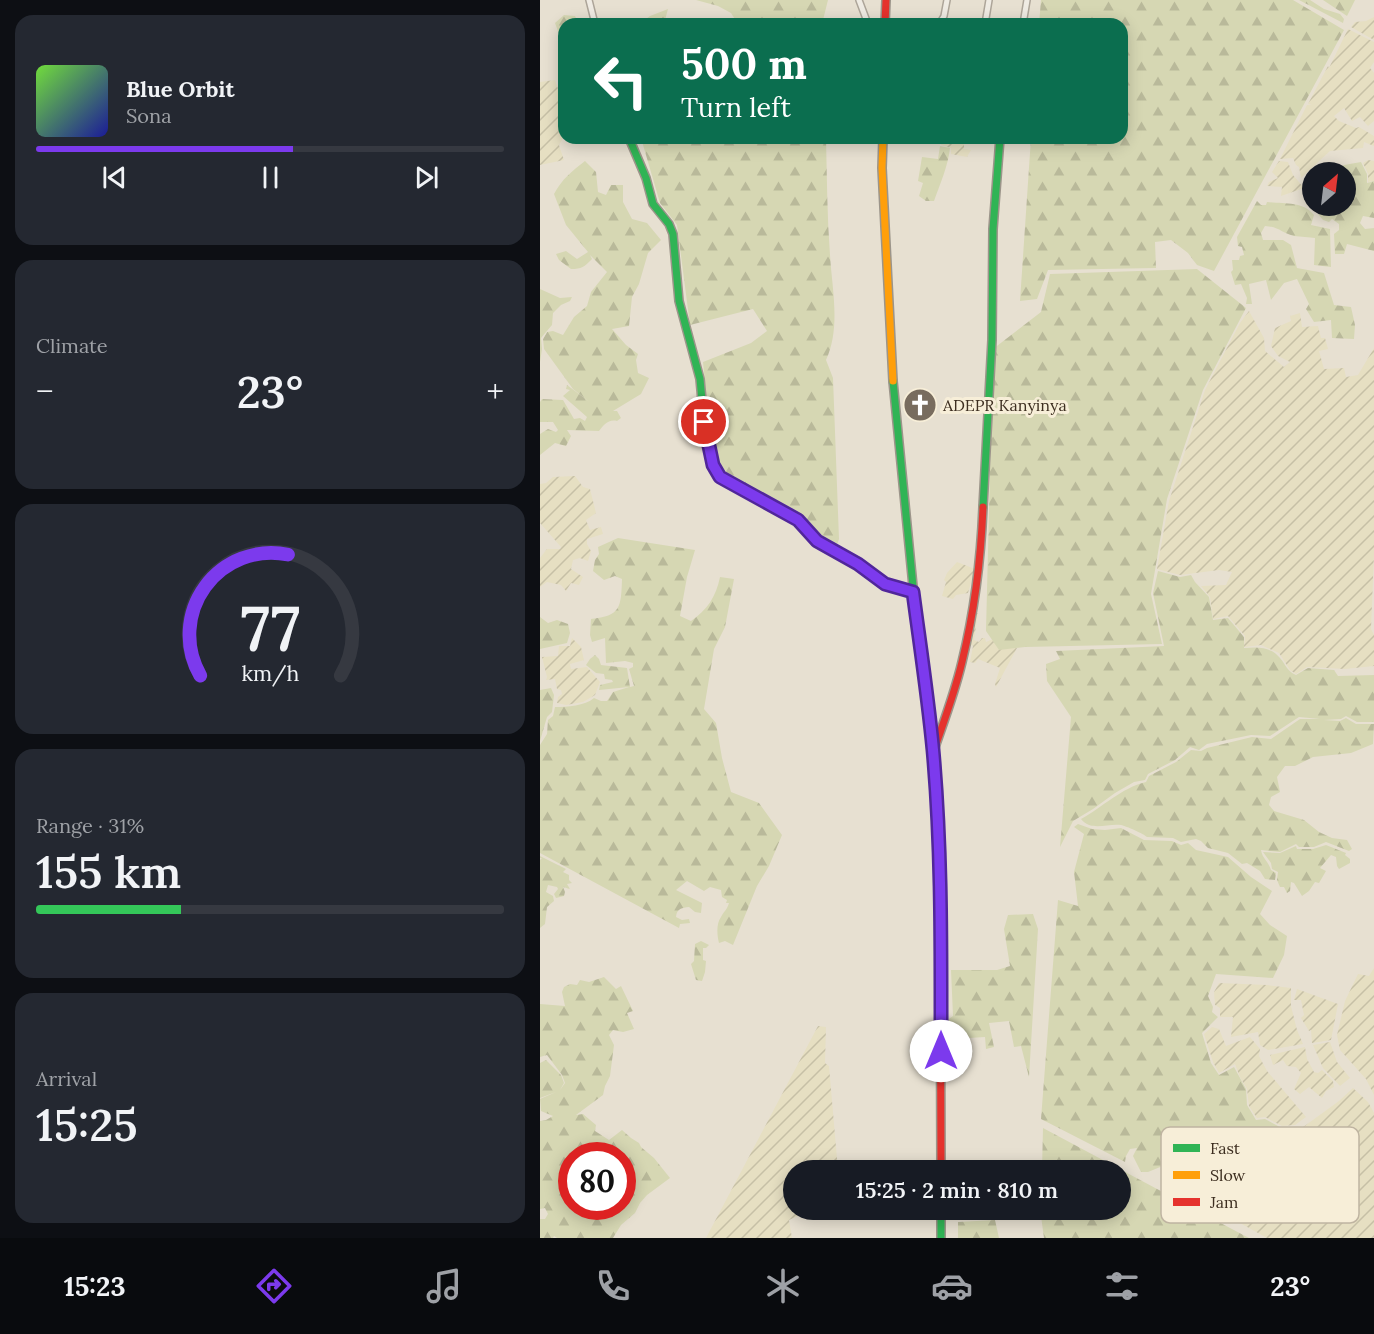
<!DOCTYPE html>
<meta charset="utf-8">
<style>
:root{--surface:#171b24;--page:#242831;--text:#f1f3f6;--muted:#9ea1a6;--line:#363941;--accent:#7c3aed}
body{margin:0;font-family:Lora,serif;background:var(--page);color:var(--text);height:100vh;display:flex;flex-direction:column;font-size:22px;white-space:nowrap}
*{box-sizing:border-box;margin:0}
p{font-size:20px;color:var(--muted)}
.icon{flex:none;width:33px;height:33px;fill:none;stroke:currentColor;stroke-width:2;stroke-linecap:round;stroke-linejoin:round}
.map{position:relative;flex:1;overflow:hidden}
.side{display:flex;flex-direction:column;gap:15px;padding:15px;background:#0d0f14;width:540px}
.side>*{flex:none}
.top-card{position:absolute;left:18px;top:18px;width:570px;height:126px;border-radius:18px;box-shadow:0 3px 15px #0003;background:#0b6e4f;color:#fff;overflow:hidden}
.needle{width:39px;rotate:28deg}
.buttons{position:absolute;left:762px;top:162px;display:grid;gap:12px}
.buttons a{display:grid;place-items:center;width:54px;height:54px;border-radius:50%;background:var(--surface);box-shadow:0 3px 15px #0003;font-size:30px}
.speed{position:absolute;left:18px;top:1142px;display:flex;gap:12px;font-size:30px;font-weight:700;text-align:center}
.speed>*{display:grid;place-content:center;width:78px;height:78px;border-radius:50%;background:var(--surface);box-shadow:0 3px 15px #0003;line-height:1}
.speed .limit{border:9px solid #d22;background:#fff;color:#111}
.pin{position:absolute;display:grid;place-items:center;width:51px;height:51px;color:#fff;margin:-26px;border:3px solid #fff;border-radius:50%;box-shadow:0 2px 6px #0007}
.me{position:absolute;width:66px;margin:-33px;rotate:0deg;stroke-linejoin:round;filter:drop-shadow(0 0 4px #0008)}
.turn{display:flex;align-items:center;gap:21px;height:126px;padding:0 24px;font-size:27px}
.turn .icon{width:78px;height:78px;stroke-width:2.5}
.turn b{display:block;font-size:42px;line-height:51px}
.big{font-size:45px;font-weight:600;line-height:1.1}
.side .card{flex:1;display:flex;flex-direction:column;justify-content:center;gap:9px;min-width:0;padding:0 21px;border-radius:18px;background:var(--page)}
.side .dial{align-items:center;gap:0}
.dial svg{height:156px;overflow:visible;fill:none;stroke:var(--line);stroke-width:7;stroke-linecap:round;text-anchor:middle}
.dial text{fill:var(--text);stroke:none}
.song{display:flex;align-items:center;gap:18px}
.cover{width:72px;height:72px;border-radius:9px;background:linear-gradient(135deg,hsl(100 70% 55%),hsl(240 70% 35%))}
.played{height:6px;border-radius:3px;background:linear-gradient(90deg,var(--accent) 55%,var(--line) 55%)}
.keys{display:flex;justify-content:space-around;direction:ltr}
.heat{display:flex;justify-content:space-between;align-items:center;font-size:33px;direction:ltr}
.charge{height:9px;border-radius:4px;background:linear-gradient(90deg,#34c759 31%,var(--line) 0)}
.trip{position:absolute;left:243px;top:1160px;width:348px;height:60px;border-radius:30px;background:var(--surface);box-shadow:0 3px 15px #0003;font-weight:600;line-height:60px;text-align:center}
.dock{display:flex;height:96px;justify-content:space-around;align-items:center;background:#090b0e;color:var(--muted)}
.dock .icon{width:42px;height:42px}
.dock .on{color:var(--accent)}
.dock b{font-size:27px;color:var(--text)}
main{display:flex;flex:1;min-height:0}
.map>svg:first-child{display:block}
.farmland{fill:url(#farmland-furrows)}
.forest{fill:url(#forest-firs);fill-rule:evenodd}
.lines{fill:none;stroke-linecap:round;stroke-linejoin:round}
.street-casing{stroke:#ada599;stroke-width:8}
.fast-casing{stroke:#9c958a;stroke-width:10}
.slow-casing{stroke:#9c958a;stroke-width:10}
.jam-casing{stroke:#9c958a;stroke-width:10}
.street{stroke:#efebe3;stroke-width:5}
.fast{stroke:#30b455;stroke-width:7}
.slow{stroke:#ff9f0a;stroke-width:7}
.jam{stroke:#e5322d;stroke-width:7}
.route-casing{stroke:#51269a;stroke-width:15}
.route{stroke:#7c3aed;stroke-width:10}
.labels{text-anchor:middle;stroke-width:6;stroke-linejoin:round;paint-order:stroke}
.poi-label{font-size:16px;fill:#3d2e20;stroke:#f7eed8;text-anchor:start}
.key{fill:#f7eed8;stroke:#bfb4a1;stroke-width:1.5}
.key-label{font-size:16px;fill:#3d2e20}
</style>
<main>
<section class="side">
<div class="card">
<div class="song"><i class="cover"></i><div><b>Blue Orbit</b><p>Sona</p></div></div>
<div class="played"></div>
<div class="keys"><svg class="icon" aria-label="previous" viewBox="0 0 24 24"><path d="M18 5L8 12l10 7zM5 5v14"/></svg><svg class="icon" aria-label="pause" viewBox="0 0 24 24"><path d="M8 5v14M16 5v14"/></svg><svg class="icon" aria-label="next" viewBox="0 0 24 24"><path d="M6 5l10 7-10 7zM19 5v14"/></svg></div>
</div>
<div class="card"><p>Climate</p>
<div class="heat"><a>−</a><b class="big">23°</b><a>+</a></div>
</div>
<div class="card dial"><svg viewBox="0 0 100 80">
<path d="M14 69A42 42 0 1 1 86 69"/>
<path d="M14 69A42 42 0 0 1 59 7" stroke="#7c3aed"/>
<text x="50" y="56" font-size="32" font-weight="700">77</text>
<text x="50" y="72" font-size="11">km/h</text>
</svg></div>
<div class="card"><p>Range · 31%</p><b class="big">155 km</b><div class="charge"></div></div>
<div class="card"><p>Arrival</p><b class="big">15:25</b></div>
</section>
<div class="map">
<svg width="834" height="1238" viewBox="0 0 834 1238">
<defs>
<pattern id="farmland-furrows" width="10" height="10" patternUnits="userSpaceOnUse" patternTransform="scale(1.5)"><rect width="10" height="10" fill="#e6dfc2"/><path d="M-1 1l2-2M0 10L10 0M9 11l2-2" fill="none" stroke="#c6c0a6"/></pattern>
<pattern id="forest-firs" width="22" height="20" patternUnits="userSpaceOnUse" patternTransform="scale(1.5)"><rect width="22" height="20" fill="#d6d7b3"/><path d="M5 1l3.5 6h-7zM16 11l3.5 6h-7z" fill="#b9b99a"/></pattern>
</defs>
<rect width="100%" height="100%" fill="#e7e0d1"/>
<!-- farmland -->
<path class="farmland" d="M834,17v23l-23,-13 4,-5 11,-1z
M808,29l26,13v20l-4,6 4,5v48l-6,5 -8,-9 -8,4 -8,-13 -10,8 5,5 17,7 3,-1 15,9v10l-10,-4 -1,6 -33,3 -29,27 -2,-11 -3,-2 -3,-7 -13,1 27,-54h5l-4,-1 20,-38 1,2z
M15,80l9,26v30l-5,9 5,15 -24,5v-83z
M400,138h21l3,3v8l7,1 -4,7 -16,-3v-6l-10,-3z
M828,160l6,1v20l-6,1v-8l-5,-11z
M739,161l9,1 5,13 11,13 -23,8 1,-9 -15,-1 2,-4 9,-4 -6,-6z
M709,311l15,27 1,13 19,16 6,-5 -12,-6 -7,-10 4,-18 16,-7 -1,-5 10,-3 2,14 16,-1 3,12h4l3,11 -9,2 5,18 20,-1 2,9 12,-2 16,-27v205l-3,76 3,6v31l-29,3 -38,-2 -11,7 -6,-4 -11,-17 -18,-8 -17,2 1,-11 -17,-20 -15,3 -3,-22 -9,-11 25,-1 6,-13 -13,-2 -39,5 -23,-6 12,-68 36,-111 35,-67z
M35,476l8,11 7,2 6,24 -10,7 4,10 11,-3 2,7 -16,5v5l4,7 -3,10 -8,-3 -7,2 -2,9 12,8 -4,8 -8,-2 -5,8 -5,-6 -14,-3 -7,5v-29l7,-9h13l1,-2 -21,-24v-39l6,-1 7,-6z
M417,562l18,7 -7,24 -12,2 -3,4 -11,-3 4,-14 -2,-2 3,-7z
M433,613h5l-4,27 5,2 3,-4h3l1,4 7,-3 17,8 7,1 -21,39 -1,-3 5,-16 -22,-9 -3,4 -5,-1 3,-16 -4,-2z
M32,638l9,9 3,13 -14,4 1,5 16,-2 13,15 -5,13 -12,7 -17,3 -9,-2 1,-6 4,-3 -1,-4 -4,-1 -2,-10 -9,1 1,-3 -5,-20 16,-1 1,-10h11z
M834,968v127l-8,-16 -26,-29 -3,-15 8,-34 13,-27 11,2z
M679,983l48,2 24,3v18l6,24 6,14 -35,6 -8,-5 -2,-13 -27,5 2,-20h-13v-9l-5,-3 -1,-13z
M757,989l41,15 -7,36 -19,3 -1,-13 -2,1 -8,-13 3,-3 -3,-15h-7z
M278,1026l8,1 -1,36 4,3 9,104h-44v39h20l-25,11 3,18h-86z
M672,1027l7,2 7,17 24,-9 10,12 -1,7 8,15 39,46 -11,8 -13,1 -17,-9 -8,1 -8,-12 -2,-17 -7,-12 -5,-13 -16,9 -6,-11 -9,-28z
M790,1042l7,20 13,16 -10,8 -17,-18 -10,-23z
M765,1047l2,12 7,13 4,1 4,-3 11,11 1,6 -8,4 -4,7 -13,-11 -9,7 -6,-5 7,-16 -5,-6 -9,-1 -4,-6 -10,5 -3,-10z
M813,1088l15,14 6,11v125h-107l-27,-15 15,-2 -2,-7 -10,-10 -25,-5 -18,3 -10,-6 -11,-29 45,-2 29,-9 24,-10 62,-45z"/>
<!-- forest -->
<path class="forest" d="M156,0h132l-6,24h-84l-7,-11 -13,-7z
M501,0h252l51,30 -130,241 -17,-6 -9,-12 -17,-13 -16,2 1,26 -108,2 -11,29 -17,2 11,-163h91v-114h-83z
M759,0h11l14,9 16,5 4,5 -1,4z
M783,0h32l-8,16z
M128,9l-4,15h-25l11,-8z
M24,15l11,1 4,8h-15v24l-9,-25z
M101,138h185c1,39 1,78 4,117 2,34 11,73 -4,105l7,18 6,161 -3,9 -22,-16 -12,-15 -82,-45 -11,-47 -6,-63 48,-19 16,-12 -14,-22 -63,16 -13,-100 -17,-22z
M400,146l10,2c-2,18 -10,36 -16,53h-8l-7,-5 4,-13 -5,-2 4,-24 16,2z
M45,161l11,11 2,20 8,3 5,-10h12v17l9,17 15,4 14,17 -13,13 -9,31 -7,13 -3,29 -17,3 14,16 12,9 -2,6 2,13 11,5 -8,16 -28,17h4l4,7 -4,3c-9,-2 -13,4 -18,10l-32,-1 4,6 -5,10 -11,-3 -15,12v-21l8,-5 8,3 2,-2 -5,-8h-13v-20l2,-3 21,1 11,19 6,-1 5,3 2,-4 -24,-21 7,-6 -4,-1 1,-4 24,18 -18,-14 -29,-40 -1,-10 4,-7 6,-1 10,4 11,-18 13,-11 4,-14 16,-20 -17,-17 2,4c-8,8 -10,10 -21,10l-12,-9 -3,-6 10,-3 11,8 11,-7 -22,-27 -12,-31c8,-15 18,-23 31,-33z
M821,162l6,12v9l7,-2v37l-11,-2 -3,7 5,6 9,-1v23l-27,-7 -3,10h-9l-1,-20 5,-4v-6l-7,-5 -3,3 -6,-2 -5,-6 16,-5 -2,-3h14v-34h-12l10,-7z
M717,201l4,4h5l1,-3c17,2 36,-1 47,13l-3,10 19,4 1,38 -17,-2 1,-27c-6,-1 -14,-1 -21,-2 -13,-3 -14,-9 -29,-10l-4,7 2,7h20l8,5 6,23 27,5 10,32 17,2 4,18 -1,14 -22,-1 -1,-18 -17,2 -8,-13 3,-5 -12,-25 -13,4 -13,17 -5,-20 -17,4 3,20h-6l1,-6 -6,-14 -6,1 -4,-13 2,-2 -1,-10h7l1,-4 4,-1 -2,-8 -4,-1 -1,-9z
M657,269l49,39 -43,82 -36,109 -16,95 11,50 -137,3 -26,3 -13,-19 7,-282 48,-37 9,-38z
M0,289l20,9 12,-1 -2,4 -9,4 -8,8 -1,12 -11,13 1,11 -2,13z
M78,538l77,12 -8,27 -7,39 11,5c16,-11 25,-24 29,-44l14,2 -9,48 -11,22 -10,60 12,14 6,35 9,34 28,11 23,32 -13,31 -12,20 -24,59 -8,-4 -6,2c-2,-8 -3,-19 2,-26 3,-6 6,-7 8,-14h-3l1,-3 -5,-3 -1,-7 -11,-3 -6,4 -17,-10 -11,9 26,13 -1,10 -6,-1 -6,-5c-7,1 -12,1 -13,10l6,3 7,-1 1,4 -10,1 -1,4 -139,-75v-108l7,-11 1,-14 5,-4 2,-9c12,0 30,-1 39,-9l7,3h6l6,-9 16,-5 -30,3 1,-5 13,-3 -1,-2 -7,-1 -1,-5 -8,-1 -10,-8 4,-6 5,-4 4,4 2,6 26,3 3,19 4,-1 -5,-17 4,-2v-4l-8,-2 -19,2 -1,-25 -13,4 -2,-7 1,-16c30,-3 30,-12 31,-40l-7,-3 -11,4 -11,-9 2,-11 4,-6 -1,-7z
M618,571l22,6 11,-2 4,7 14,15 4,23 15,-2 16,19v11c13,-1 26,-2 36,10 6,7 7,13 16,17l12,-7 26,2 4,6 36,-1v47h-17l-11,-6 -5,3 -17,1 16,1 6,-3 10,6h18l-1,20 -22,9 -38,4 -18,9h-10l-8,11 3,15 -9,5 -2,8 5,6 30,9 15,12 13,6 15,2 5,9 -3,2 -23,-9 -12,5h-15l-3,-3 -16,8 -19,-2c1,8 8,12 10,20l5,3 -1,7 -10,-1 -5,-8 -13,-8 -5,1 -14,-11 -20,-5 -7,-7 -5,-2 -15,3 -8,-4 -26,-1c-3,-3 -21,-11 -26,-12 -13,-2 -30,7 -40,-6 22,-12 40,-31 65,-37l3,-6 27,-14 15,-12 10,1 6,-3 45,-11 19,2 29,-20h20l-21,-2 -29,19 -19,-1 -44,9 -8,6 -9,-3 -15,13 -27,14 -3,6 -11,2 -19,11 -22,16 -20,12 -13,26 11,-130 -24,-36 -1,-17 14,-5 -4,-8 108,-5 -11,-53z
M0,617l8,6 9,-3 11,4 2,9 -3,10 -27,6z
M11,688l3,7 -2,17 -5,5 -7,24v-51z
M538,824l14,5 13,1 16,-2 23,12 28,1 9,4 7,-2 8,7 32,7 23,20 21,14 -12,23 10,11 17,11 -3,19 -11,23 -57,-4 -8,22 5,11 -1,5 6,5 -16,16 9,30 8,12 15,-8 12,22 1,16 9,15 9,-1 26,14 -32,21 -34,8 -55,1 -22,9h-7l-8,-16 4,-8 -7,1 -4,7 -1,6 -84,-43 17,-219 20,6 -4,-34 10,-38 -10,-7z
M786,845l20,8 -1,2 5,4v4l-11,6 -2,-3 -1,-9 -5,-2 -11,13 6,3 -7,12 -4,-1 -6,9 -7,5 -8,-13 -3,-1 -1,9 -3,2 -3,-6h-4l-3,-7 1,-8 -6,-3 -1,-6 -8,-11 17,1 16,-7 1,3h16z
M0,856l26,13 -3,3 6,3v5l3,3 -5,1 3,5 -7,-2 2,5 -1,4 -8,2 -2,-4 4,-5 -1,-2 -9,-2 -2,7 7,4 1,5 -7,6 -2,17 -5,4v-68l2,-2h-2z
M493,914l5,15 -9,148 -8,-31 -7,1 -5,-26 -20,2 5,24 -8,2 -1,-12 -16,1 -5,11 5,6v7l-12,-4 -3,11 -9,-3 1,-45 7,-5 -2,-46h46l13,-4 -6,-37 4,-14z
M161,941l8,4 -3,3h-3v12l3,1 -1,11 -3,9 -6,-1 -5,-16 3,-3 1,-17z
M64,977l12,12 5,-3 12,25 -6,2 7,16 -11,3 -10,-2 -4,5 5,10 -4,31 -5,10 -2,9 -27,20 7,-1 13,11 -1,6 14,9 13,-10 9,8 8,5 2,4 13,11 16,20 -23,17 -7,8 -5,10 -14,12 -8,13h-56l-3,-2 -1,2h-13v-19h5l3,-5 -3,-6 -5,1v-88l6,-1 7,-4 -12,-5 -1,-12 16,-7 -16,6v-35l6,-3 15,15 3,8 -4,7 5,-7 -3,-8 -15,-20 -7,2v-53l25,2 -3,-14 2,-5 6,-3 7,1 3,-5 9,2zM32,1155h50v51h-50z
M503,1128l187,100 19,10h-205l-4,-29h80v-39h-78z
M455,1220l4,18h-41v-16z"/>
<g class="lines">
<defs>
<path id="street" d="M49,0l6,24
M319,0l9,24
M399,24l5,-8 3,-16
M445,24l4,-24
M483,24l4,-24"/>
<path id="fast" d="M89,138l17,40 7,26 16,20 4,10 6,67 21,78 4,43 9,43 4,9 66,38
M353,381l23,236
M443,507l9,-167 1,-111 7,-91
M401,1209v29"/>
<path id="slow" d="M343,138l-1,30 11,213
M243,512l15,8 19,21 41,23 27,20 28,8"/>
<path id="jam" d="M345,24l1,-24
M376,617l17,135 7,121 1,297
M394,750c10,-29 21,-58 28,-88 12,-49 19,-105 21,-155"/>
</defs>
<!-- street casing -->
<use href="#street" class="street-casing"/>
<!-- fast casing -->
<use href="#fast" class="fast-casing"/>
<!-- slow casing -->
<use href="#slow" class="slow-casing"/>
<!-- jam casing -->
<use href="#jam" class="jam-casing"/>
<!-- street -->
<use href="#street" class="street"/>
<!-- fast -->
<use href="#fast" class="fast"/>
<!-- slow -->
<use href="#slow" class="slow"/>
<!-- jam -->
<use href="#jam" class="jam"/>
</g>
<g class="lines">
<defs>
<path id="route" d="M164,422l9,43 7,12 78,43 19,21 41,23 27,20 28,8c7,53 15,105 20,158 9,100 8,200 8,301"/>
</defs>
<!-- route casing -->
<use href="#route" class="route-casing"/>
<!-- route -->
<use href="#route" class="route"/>
</g>
<!-- icons -->
<defs>
<symbol id="church-disc" viewBox="-11 -11 22 22"><circle r="9.5" fill="#786c5e" stroke="#f7eed8"/><path d="M-1.2-6h2.4v3.5h3.3v2.4h-3.3V6h-2.4V-.1h-3.3v-2.4h3.3Z" fill="#fff"/></symbol>
</defs>
<g fill-rule="evenodd">
<use href="#church-disc" x="361" y="386" width="38" height="38"/>
</g>
<g class="labels">
<!-- poi labels -->
<g class="poi-label">
<text x="403" y="411">ADEPR Kanyinya</text>
</g>
</g>
<!-- legend -->
<rect x="621" y="1127" width="198" height="96" rx="9" class="key"/>
<rect x="633" y="1144" width="27" height="8" fill="#30b455"/>
<rect x="633" y="1171" width="27" height="8" fill="#ff9f0a"/>
<rect x="633" y="1198" width="27" height="8" fill="#e5322d"/>
<g class="key-label">
<text x="670" y="1154">Fast</text>
<text x="670" y="1181">Slow</text>
<text x="670" y="1208">Jam</text>
</g>
</svg>
<div class="buttons">
<a><svg class="needle" viewBox="-14 -14 28 28"><path d="M0-13l5 13h-10z" fill="#e53935"/><path d="M0 13l5-13h-10z" fill="#9ea1a6"/></svg></a>
</div>
<div class="speed"><div class="limit">80</div></div>
<div class="pin" style="left:164px;top:422px;background:#d93025"><svg class="icon" aria-label="arrive" viewBox="0 0 24 24"><path d="M6 21V4h12l-3 4 3 4H6"/></svg></div>
<svg class="me" style="left:401px;top:1051px" viewBox="-20 -20 40 40"><circle r="19" fill="#fff"/><path d="M0-13L10 11 0 6-10 11z" fill="#7c3aed"/></svg>
<div class="trip">15:25 · 2 min · 810 m</div>
<div class="top-card">
<div class="turn"><svg class="icon" aria-label="left" viewBox="0 0 24 24"><path d="M17 20v-9H6M10 6l-5 5 5 5"/></svg><div><b>500 m</b>Turn left</div></div>
</div>
</div>
</main>
<nav class="dock">
<b>15:23</b>
<svg class="icon on" aria-label="directions" viewBox="0 0 24 24"><path d="M12 3l9 9-9 9-9-9zM9 14v-3h6M13 9l2 2-2 2"/></svg>
<svg class="icon" aria-label="music" viewBox="0 0 24 24"><path d="M9 18V5l10-2v13"/><circle cx="6" cy="18" r="3"/><circle cx="16" cy="16" r="3"/></svg>
<svg class="icon" aria-label="phone" viewBox="0 0 24 24"><path d="M5 4h4l2 5-3 2q2 4 5 5l2-3 5 2v4C11 20 4 13 5 4z"/></svg>
<svg class="icon" aria-label="climate" viewBox="0 0 24 24"><path d="M12 3v18M4 7l16 10M4 17L20 7"/></svg>
<svg class="icon" aria-label="car" viewBox="0 0 24 24"><path d="M5 17H2v-5l4-1 3-4h7l3 4 3 1v5h-3M9 17h6M6 11h13"/><circle cx="7" cy="17" r="2"/><circle cx="17" cy="17" r="2"/></svg>
<svg class="icon" aria-label="filters" viewBox="0 0 24 24"><path d="M4 7h16M4 17h16"/><circle cx="9" cy="7" r="2"/><circle cx="15" cy="17" r="2"/></svg>
<b>23°</b>
</nav>
